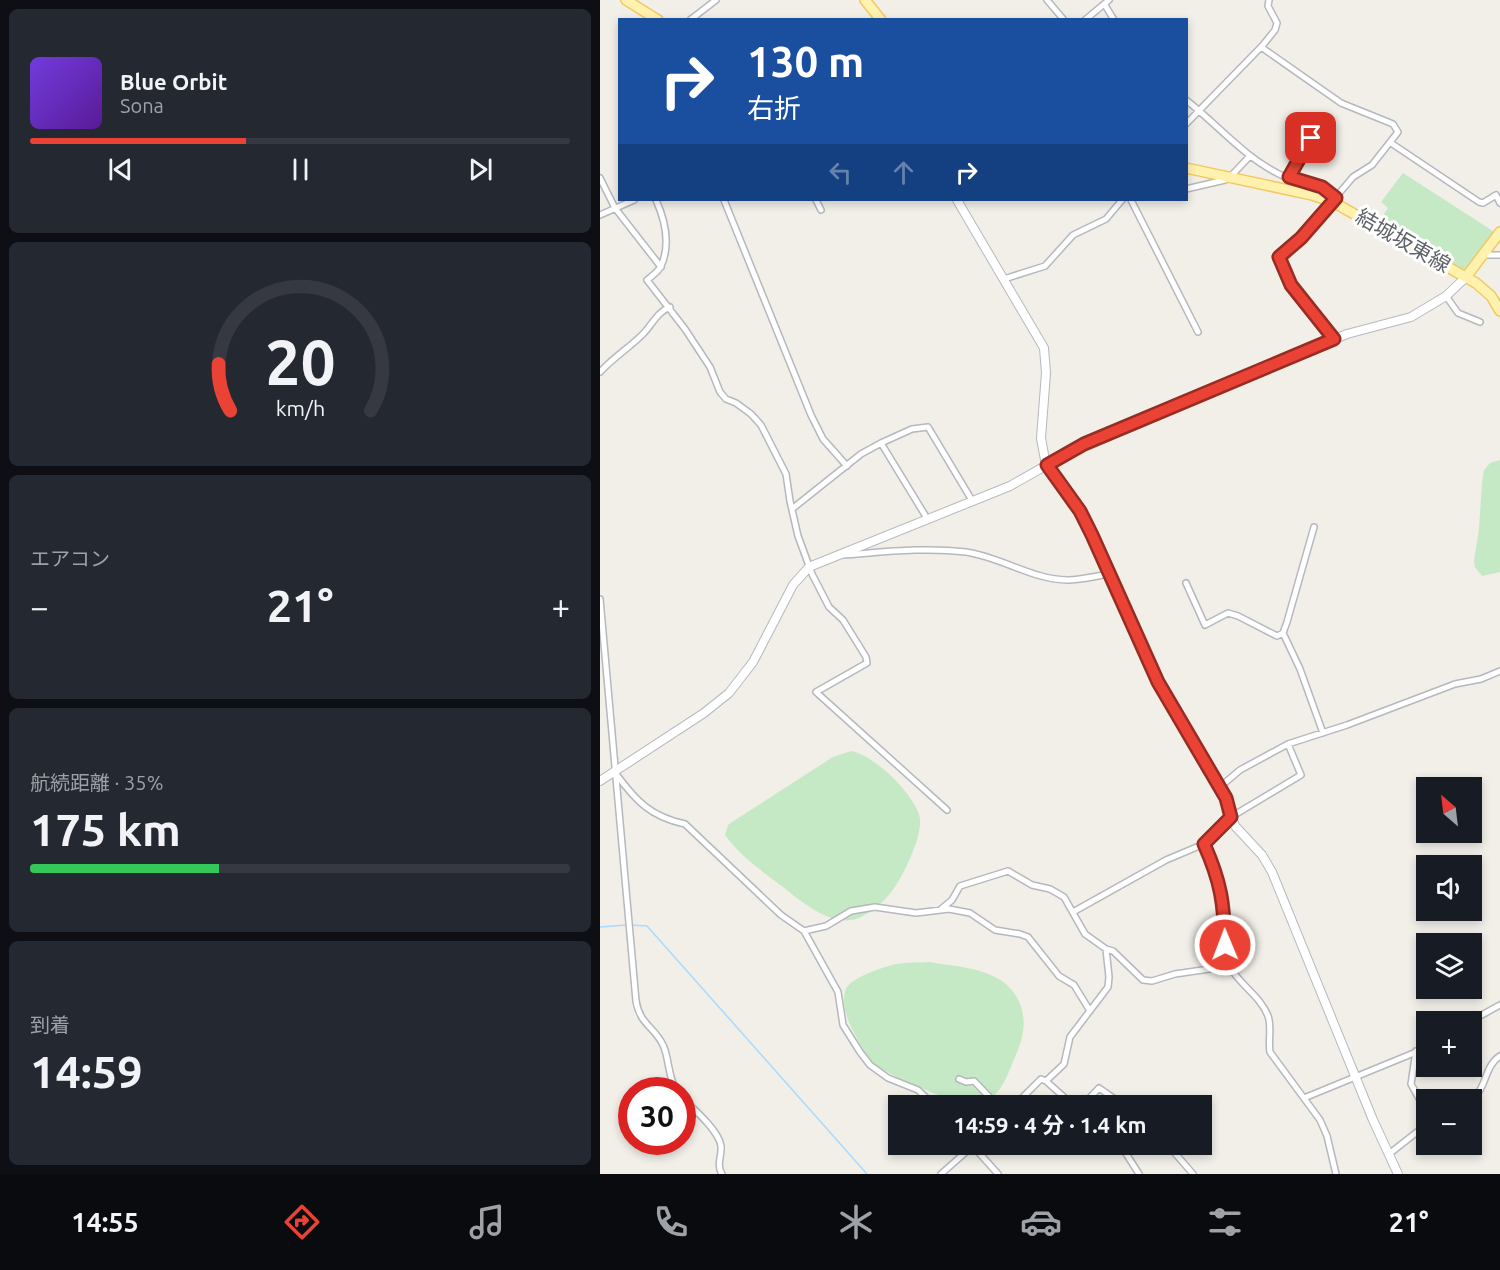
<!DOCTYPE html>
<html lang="ja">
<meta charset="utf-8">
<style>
:root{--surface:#171b24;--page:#242831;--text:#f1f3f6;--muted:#9ea1a6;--line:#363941;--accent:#ea4335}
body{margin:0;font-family:Ubuntu,"Noto Sans JP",sans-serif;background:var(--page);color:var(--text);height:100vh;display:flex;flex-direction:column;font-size:22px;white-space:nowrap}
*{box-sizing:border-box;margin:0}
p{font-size:20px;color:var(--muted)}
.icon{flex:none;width:33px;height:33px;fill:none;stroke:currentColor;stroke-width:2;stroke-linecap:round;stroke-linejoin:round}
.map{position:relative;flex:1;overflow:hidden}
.sheet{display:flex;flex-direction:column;gap:9px;padding:9px;background:#0d0f14;width:600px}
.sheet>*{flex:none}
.guide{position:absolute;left:18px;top:18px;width:570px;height:183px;border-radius:0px;box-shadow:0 3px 9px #0003;background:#1a4fa0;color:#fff;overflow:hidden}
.needle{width:39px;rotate:332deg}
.fabs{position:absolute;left:816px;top:777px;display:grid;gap:12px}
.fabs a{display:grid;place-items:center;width:66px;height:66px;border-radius:0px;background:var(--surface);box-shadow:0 3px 9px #0003;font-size:30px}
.speed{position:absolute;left:18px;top:1077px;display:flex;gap:12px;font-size:30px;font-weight:700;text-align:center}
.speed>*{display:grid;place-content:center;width:78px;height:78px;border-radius:50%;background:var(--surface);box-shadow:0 3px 9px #0003;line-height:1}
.speed .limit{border:9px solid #d22;background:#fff;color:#111}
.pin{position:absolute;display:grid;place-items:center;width:51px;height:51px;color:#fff;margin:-26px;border-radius:12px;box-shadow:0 3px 9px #0006}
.me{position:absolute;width:66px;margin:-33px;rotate:359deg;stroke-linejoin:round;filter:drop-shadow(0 0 4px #0008)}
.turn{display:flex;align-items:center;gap:21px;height:126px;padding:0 30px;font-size:27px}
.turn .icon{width:78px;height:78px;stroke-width:2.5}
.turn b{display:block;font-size:42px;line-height:51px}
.lanes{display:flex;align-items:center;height:57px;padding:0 30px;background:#0003;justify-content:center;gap:30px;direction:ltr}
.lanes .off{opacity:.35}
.big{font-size:45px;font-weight:700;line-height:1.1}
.sheet .tile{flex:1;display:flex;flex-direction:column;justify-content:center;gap:9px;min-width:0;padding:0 21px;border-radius:9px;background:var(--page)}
.sheet .dial{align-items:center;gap:0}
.dial svg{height:156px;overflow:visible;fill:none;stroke:var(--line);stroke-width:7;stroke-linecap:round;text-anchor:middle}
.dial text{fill:var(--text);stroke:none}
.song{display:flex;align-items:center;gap:18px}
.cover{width:72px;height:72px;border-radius:9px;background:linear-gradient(135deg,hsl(260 70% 55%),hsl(270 70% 35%))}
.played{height:6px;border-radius:3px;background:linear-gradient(90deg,var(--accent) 40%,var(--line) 40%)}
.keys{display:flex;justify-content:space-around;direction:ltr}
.heat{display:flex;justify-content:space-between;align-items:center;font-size:33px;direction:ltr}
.charge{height:9px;border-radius:4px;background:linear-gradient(90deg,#34c759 35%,var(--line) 0)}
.trip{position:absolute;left:288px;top:1095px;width:324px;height:60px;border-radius:0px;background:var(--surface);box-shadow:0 3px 9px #0003;font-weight:700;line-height:60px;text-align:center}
.dock{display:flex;height:96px;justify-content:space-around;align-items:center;background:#090b0e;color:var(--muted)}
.dock .icon{width:42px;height:42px}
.dock .active{color:var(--accent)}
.dock b{font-size:27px;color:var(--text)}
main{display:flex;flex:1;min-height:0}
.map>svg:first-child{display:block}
.green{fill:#c5e8c5}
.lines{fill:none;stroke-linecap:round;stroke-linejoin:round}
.stream{stroke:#aadaff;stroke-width:1.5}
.street-casing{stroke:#b5b8bc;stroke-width:8}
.secondary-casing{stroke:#b6babf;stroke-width:10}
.primary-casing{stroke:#f2c960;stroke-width:12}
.street{stroke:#fff;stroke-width:5}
.secondary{stroke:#fff;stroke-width:8}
.primary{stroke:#fff2af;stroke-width:9}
.route-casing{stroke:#982c22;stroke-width:15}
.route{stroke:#ea4335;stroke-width:10}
.labels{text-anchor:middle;stroke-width:6;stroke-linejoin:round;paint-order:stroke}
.street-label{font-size:21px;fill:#5f6368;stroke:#fff}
</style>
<main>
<section class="sheet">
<div class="tile">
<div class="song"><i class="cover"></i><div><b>Blue Orbit</b><p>Sona</p></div></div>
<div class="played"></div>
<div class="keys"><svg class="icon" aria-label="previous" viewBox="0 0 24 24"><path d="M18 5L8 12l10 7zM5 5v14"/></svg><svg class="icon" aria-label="pause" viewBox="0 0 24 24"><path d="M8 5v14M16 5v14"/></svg><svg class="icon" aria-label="next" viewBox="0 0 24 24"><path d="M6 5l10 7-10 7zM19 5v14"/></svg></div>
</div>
<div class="tile dial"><svg viewBox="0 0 100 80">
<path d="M14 69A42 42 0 1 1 86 69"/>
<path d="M14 69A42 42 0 0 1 8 45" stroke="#ea4335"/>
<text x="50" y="56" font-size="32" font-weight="700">20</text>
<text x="50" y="72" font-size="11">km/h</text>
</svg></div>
<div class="tile"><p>エアコン</p>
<div class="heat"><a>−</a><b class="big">21°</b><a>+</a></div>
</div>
<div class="tile"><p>航続距離 · 35%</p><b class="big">175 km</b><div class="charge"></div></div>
<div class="tile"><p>到着</p><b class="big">14:59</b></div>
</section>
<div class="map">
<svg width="900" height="1174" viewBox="0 0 900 1174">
<rect width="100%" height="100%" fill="#f1efe8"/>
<!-- green -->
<path class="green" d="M803,173l93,60 -30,35 -3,1 -84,-48 9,-13 -7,-6z
M900,460v112l-18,4 -7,-9 -1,-6 5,-32 3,-46 2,-13 6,-7z
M251,751c22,3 66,45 69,68 2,18 -17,58 -28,72 -8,11 -27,27 -40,29 -25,4 -51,-19 -69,-33 -21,-16 -42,-30 -58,-52l3,-10 4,-3 101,-65z
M329,962c34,6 80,6 92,45 6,18 1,35 -7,52 -6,15 -12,34 -27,41 -8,3 -20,4 -27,2 -18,-4 -71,-27 -84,-37 -12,-11 -18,-25 -25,-38 -5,-11 -11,-29 -4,-40 9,-11 32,-18 45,-22 11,-3 25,-2 37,-3z"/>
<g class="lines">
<!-- stream -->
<path class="stream" d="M31,925l16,1 220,248
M0,927l26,-2"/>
<defs>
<path id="street" d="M447,0l17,20
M505,5l9,15
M90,20l26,-20
M485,20l24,-20
M661,47l80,56 52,21 5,8 -26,33 -19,12 -52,61 -22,19 12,28 43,54
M586,100c32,25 59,58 95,75 19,8 42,8 55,24
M586,124l77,-79 12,-15 2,-7 -9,-17 1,-6
M791,143l88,59 4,1 13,-8 4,8
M689,177l22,-39
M0,178l15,30 46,59
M586,189l39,-9 5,-3 20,-21
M56,200c9,20 15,44 5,66 -2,5 -9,10 -14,14l38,49 25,38 10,25 6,7 10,4 15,11 10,11 25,49 4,27 8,35 14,38 17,33 14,13 23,37 1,6 -51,29 131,118
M124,200l87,215 12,24 24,27
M216,200l5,10
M531,200l67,132
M0,215l34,-15
M884,255h16
M404,279l41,-13 28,-31 33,-16 16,-19
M846,296l12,17 22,9
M0,372c14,-15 29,-24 43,-38 9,-9 14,-22 27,-27
M281,443l31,-14 16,-2 45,75
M192,509l69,-55 20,-11 47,77
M243,555c41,-3 82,-8 123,-3 35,5 67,28 102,28 13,0 28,-4 41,-6
M586,583l19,42 23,-12 10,3 39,20 6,-3 4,-11 27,-95
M0,599l36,402c4,24 18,25 27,44 6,12 5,32 13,45
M683,633l17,36 23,64
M16,774c20,27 35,43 69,50l96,91 23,16 34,61 5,33 17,27 10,13 18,13 30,12 17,16
M620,787l20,-17 48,-26 59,-19 108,-41 26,-5 19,-8
M604,844c9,21 19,42 20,66 2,18 -2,38 5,55 9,19 31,30 39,51 4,10 0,25 2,36l50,68 7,16 9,38
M340,910l12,-10 8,-14 48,-15 24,14 18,4 14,8 21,37 21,15 7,2 30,29 9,1 23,-7 55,-8
M473,912l93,-52 38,-16 27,-27 70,-42 -13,-31
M204,931l22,-5 25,-15 24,-4 41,6 33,-4 21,4 25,17 25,4 8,3 31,39 15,9 16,26
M869,1022l31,-17
M816,1051l-5,33 15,27
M359,1079l7,3 8,-1 24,25
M446,1081l18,-17 6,-27 38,-50 1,-10 -3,-28
M82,1098c12,11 37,33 39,48 1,11 -5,18 1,28
M704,1098l122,-50
M871,1100c16,-11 13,-34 29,-44
M414,1106l27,-27 5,2 28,25
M482,1106l17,-18 26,18
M371,1144l27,30
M520,1144l19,30
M567,1144l26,30
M789,1154l37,-29
M341,1174l34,-30"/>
<path id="secondary" d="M357,200l87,148 2,25 -5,65 4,22 35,51 12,24 66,147 62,105 15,39 27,29 10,17 101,248 25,54
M0,781l104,-68 25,-20 24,-31 40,-77 16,-18 201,-81 74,-42 163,-69 100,-41 64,-17 35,-21 20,-19"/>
<path id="primary" d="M26,0l32,20
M265,0l16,20
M586,168l126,27 21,7 143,81 15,13 9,15
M866,277l34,-45"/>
</defs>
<!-- street casing -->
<use href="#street" class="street-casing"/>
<!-- secondary casing -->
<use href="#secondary" class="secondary-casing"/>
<!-- primary casing -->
<use href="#primary" class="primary-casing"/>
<!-- street -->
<use href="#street" class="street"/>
<!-- secondary -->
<use href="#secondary" class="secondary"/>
<!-- primary -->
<use href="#primary" class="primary"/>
</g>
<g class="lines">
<defs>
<path id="route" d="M625,945c-1,-42 -4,-63 -21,-101l27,-27 -5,-19 -68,-116 -66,-147 -12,-24 -33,-46 37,-21 250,-105 -43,-54 -12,-28 22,-19 35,-40 -14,-11 -33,-10 22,-39"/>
</defs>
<!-- route casing -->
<use href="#route" class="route-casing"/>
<!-- route -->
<use href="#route" class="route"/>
</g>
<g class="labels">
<!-- street labels -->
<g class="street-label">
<text transform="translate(803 241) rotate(30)" y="7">結城坂東線</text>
</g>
</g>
</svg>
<div class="fabs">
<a><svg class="needle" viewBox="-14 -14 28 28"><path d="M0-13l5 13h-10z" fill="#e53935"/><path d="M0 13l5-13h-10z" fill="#9ea1a6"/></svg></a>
<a><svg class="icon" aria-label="sound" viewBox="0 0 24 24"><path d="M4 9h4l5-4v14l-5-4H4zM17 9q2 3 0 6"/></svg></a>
<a><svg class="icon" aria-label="layers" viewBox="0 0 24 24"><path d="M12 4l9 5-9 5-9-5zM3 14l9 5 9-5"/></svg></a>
<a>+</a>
<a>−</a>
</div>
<div class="speed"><div class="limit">30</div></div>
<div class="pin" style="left:711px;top:138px;background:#d93025"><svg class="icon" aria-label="arrive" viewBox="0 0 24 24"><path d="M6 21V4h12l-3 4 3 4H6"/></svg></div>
<svg class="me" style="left:625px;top:945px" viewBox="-20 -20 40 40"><circle r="17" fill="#ea4335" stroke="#fff" stroke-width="3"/><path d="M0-11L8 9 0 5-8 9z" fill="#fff"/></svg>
<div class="trip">14:59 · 4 分 · 1.4 km</div>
<div class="guide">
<div class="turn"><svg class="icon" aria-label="right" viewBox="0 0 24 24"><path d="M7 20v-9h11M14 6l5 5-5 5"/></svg><div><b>130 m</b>右折</div></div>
<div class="lanes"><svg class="icon off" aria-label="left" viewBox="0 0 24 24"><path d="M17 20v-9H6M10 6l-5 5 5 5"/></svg><svg class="icon off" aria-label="ahead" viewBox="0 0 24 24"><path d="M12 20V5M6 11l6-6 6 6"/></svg><svg class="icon" aria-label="right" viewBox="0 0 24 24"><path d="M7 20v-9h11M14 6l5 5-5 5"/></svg></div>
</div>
</div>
</main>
<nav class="dock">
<b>14:55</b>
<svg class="icon active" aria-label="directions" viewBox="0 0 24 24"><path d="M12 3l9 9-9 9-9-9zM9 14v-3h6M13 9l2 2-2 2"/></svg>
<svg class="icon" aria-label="music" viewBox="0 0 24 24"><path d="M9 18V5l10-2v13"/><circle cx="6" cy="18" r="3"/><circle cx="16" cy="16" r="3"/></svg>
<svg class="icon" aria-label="phone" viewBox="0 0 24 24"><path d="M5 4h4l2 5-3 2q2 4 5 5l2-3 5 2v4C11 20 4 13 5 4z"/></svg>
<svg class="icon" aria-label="climate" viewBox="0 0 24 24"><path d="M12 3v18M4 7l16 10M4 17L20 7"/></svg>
<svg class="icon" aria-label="car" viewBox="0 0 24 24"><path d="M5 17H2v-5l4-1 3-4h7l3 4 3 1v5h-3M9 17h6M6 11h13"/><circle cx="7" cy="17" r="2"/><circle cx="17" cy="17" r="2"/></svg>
<svg class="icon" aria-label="filters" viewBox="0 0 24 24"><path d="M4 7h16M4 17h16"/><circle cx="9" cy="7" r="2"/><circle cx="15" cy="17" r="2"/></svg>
<b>21°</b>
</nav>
